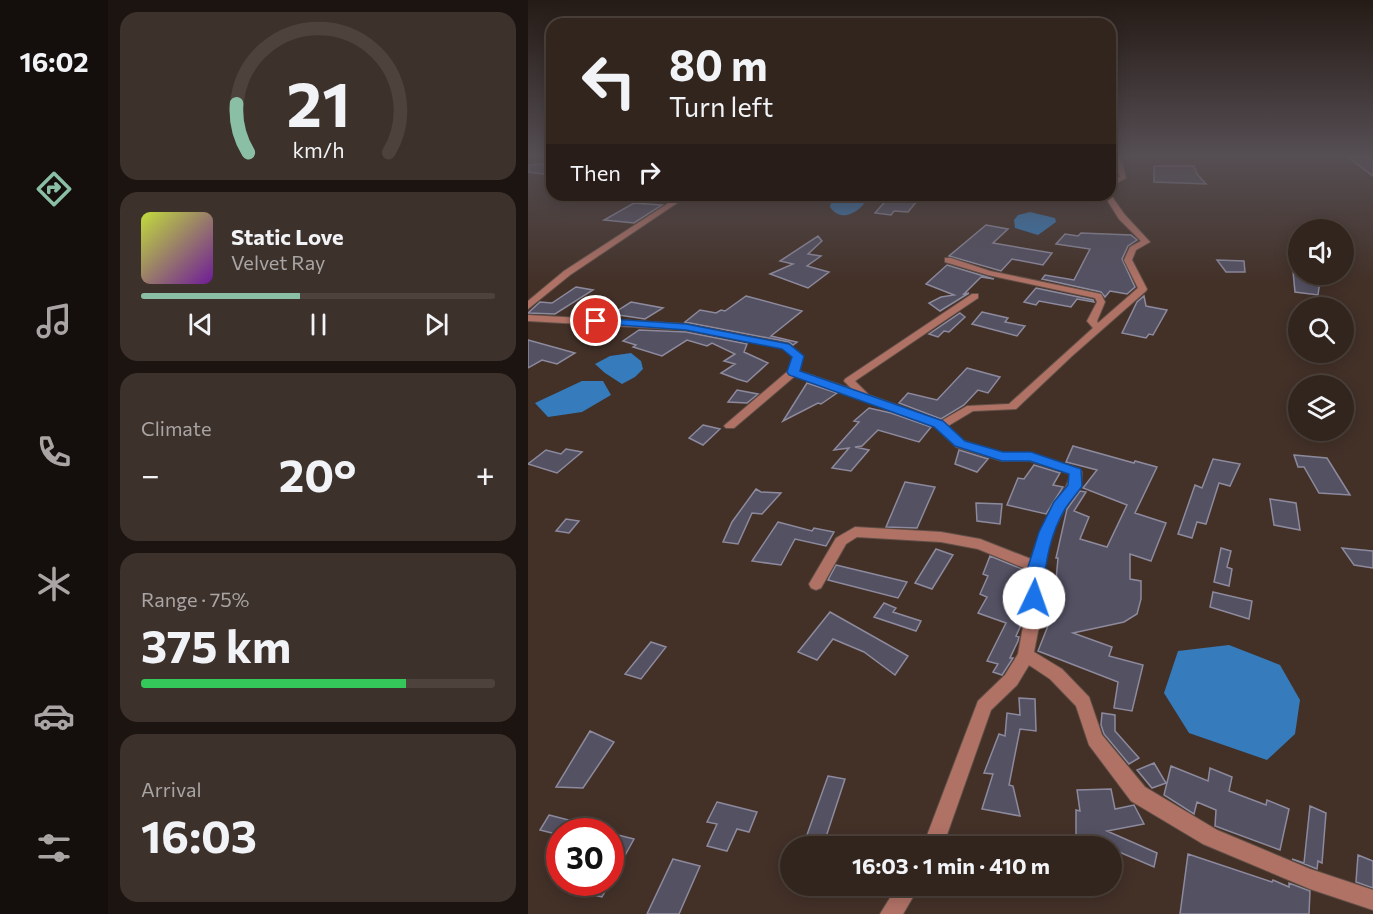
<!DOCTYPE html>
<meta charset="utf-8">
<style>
:root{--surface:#32251e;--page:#3d312b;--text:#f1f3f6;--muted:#a8a5a4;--line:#4d423c;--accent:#8abfa5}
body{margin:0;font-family:Commissioner,sans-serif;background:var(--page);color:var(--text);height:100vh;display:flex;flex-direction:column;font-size:22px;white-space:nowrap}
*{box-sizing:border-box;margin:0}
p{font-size:20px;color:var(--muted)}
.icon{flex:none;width:33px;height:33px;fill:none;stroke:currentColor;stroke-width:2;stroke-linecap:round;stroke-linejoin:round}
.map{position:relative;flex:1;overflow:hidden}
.sheet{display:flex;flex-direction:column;gap:12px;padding:12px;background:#1c1410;width:420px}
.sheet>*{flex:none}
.hud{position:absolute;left:18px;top:18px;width:570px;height:183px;border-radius:18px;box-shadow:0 3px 15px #0003,0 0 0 2px var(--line);background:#32251e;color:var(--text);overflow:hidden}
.controls{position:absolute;left:760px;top:219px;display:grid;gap:12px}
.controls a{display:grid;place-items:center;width:66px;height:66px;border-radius:50%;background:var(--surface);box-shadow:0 3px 15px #0003,0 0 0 2px var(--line);font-size:30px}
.speed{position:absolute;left:18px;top:818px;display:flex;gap:12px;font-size:30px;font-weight:700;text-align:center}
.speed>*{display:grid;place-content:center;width:78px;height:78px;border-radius:50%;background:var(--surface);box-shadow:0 3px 15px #0003,0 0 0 2px var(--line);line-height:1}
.speed .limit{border:9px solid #d22;background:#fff;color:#111}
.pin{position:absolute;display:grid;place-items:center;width:51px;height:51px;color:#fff;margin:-26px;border:3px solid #fff;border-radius:50%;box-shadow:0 2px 6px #0007}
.me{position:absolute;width:66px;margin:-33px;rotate:3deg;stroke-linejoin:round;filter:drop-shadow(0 0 4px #0008)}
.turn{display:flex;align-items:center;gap:21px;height:126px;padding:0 24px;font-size:27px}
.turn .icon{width:78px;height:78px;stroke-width:2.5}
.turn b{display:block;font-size:42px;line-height:51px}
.then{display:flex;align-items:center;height:57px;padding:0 24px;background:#0003;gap:12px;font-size:22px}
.big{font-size:45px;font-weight:700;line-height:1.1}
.sheet .widget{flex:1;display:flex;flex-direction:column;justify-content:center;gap:9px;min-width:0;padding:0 21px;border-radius:18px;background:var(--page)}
.sheet .dial{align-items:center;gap:0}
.dial svg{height:156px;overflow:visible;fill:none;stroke:var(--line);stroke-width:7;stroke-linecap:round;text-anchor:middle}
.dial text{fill:var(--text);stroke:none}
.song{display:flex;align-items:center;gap:18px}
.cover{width:72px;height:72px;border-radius:9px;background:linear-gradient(135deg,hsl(70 70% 55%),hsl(280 70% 35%))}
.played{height:6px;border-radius:3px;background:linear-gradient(90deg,var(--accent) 45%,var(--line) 45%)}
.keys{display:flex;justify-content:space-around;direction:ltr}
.heat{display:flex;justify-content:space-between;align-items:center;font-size:33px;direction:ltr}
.charge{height:9px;border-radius:4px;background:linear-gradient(90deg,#34c759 75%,var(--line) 0)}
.trip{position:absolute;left:252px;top:836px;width:342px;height:60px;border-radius:30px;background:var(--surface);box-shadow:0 3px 15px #0003,0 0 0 2px var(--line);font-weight:700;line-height:60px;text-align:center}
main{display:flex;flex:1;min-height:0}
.menu{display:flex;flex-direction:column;width:108px;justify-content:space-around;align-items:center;background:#140f0c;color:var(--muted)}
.menu .icon{width:42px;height:42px}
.menu .current{color:var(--accent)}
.menu b{font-size:27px;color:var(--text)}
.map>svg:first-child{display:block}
.water{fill:#367cbc}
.building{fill:#545163;stroke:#8d8a9e;stroke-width:1.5}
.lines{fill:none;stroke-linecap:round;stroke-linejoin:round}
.minor-casing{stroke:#615047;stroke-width:2}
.minor{fill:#b17266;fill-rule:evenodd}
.route{fill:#1a73e8;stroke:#114b97;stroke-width:1.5}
</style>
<main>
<nav class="menu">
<b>16:02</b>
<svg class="icon current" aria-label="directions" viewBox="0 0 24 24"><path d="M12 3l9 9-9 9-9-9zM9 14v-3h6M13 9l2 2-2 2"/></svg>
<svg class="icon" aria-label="music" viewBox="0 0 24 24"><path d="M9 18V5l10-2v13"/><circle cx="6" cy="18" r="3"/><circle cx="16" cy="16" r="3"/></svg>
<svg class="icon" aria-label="phone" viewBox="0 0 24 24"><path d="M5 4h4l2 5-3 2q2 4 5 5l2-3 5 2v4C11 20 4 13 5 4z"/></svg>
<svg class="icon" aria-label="climate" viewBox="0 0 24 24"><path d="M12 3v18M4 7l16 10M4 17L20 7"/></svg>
<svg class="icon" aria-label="car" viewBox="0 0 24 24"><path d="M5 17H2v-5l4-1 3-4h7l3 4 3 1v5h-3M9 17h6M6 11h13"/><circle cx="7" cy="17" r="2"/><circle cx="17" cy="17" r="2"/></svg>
<svg class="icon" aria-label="filters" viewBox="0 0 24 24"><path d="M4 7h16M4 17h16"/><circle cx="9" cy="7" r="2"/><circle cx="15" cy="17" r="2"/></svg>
</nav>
<section class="sheet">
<div class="widget dial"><svg viewBox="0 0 100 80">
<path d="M14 69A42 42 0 1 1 86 69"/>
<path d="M14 69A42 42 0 0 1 8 44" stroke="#8abfa5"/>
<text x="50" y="56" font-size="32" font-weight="700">21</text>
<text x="50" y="72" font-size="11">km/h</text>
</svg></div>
<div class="widget">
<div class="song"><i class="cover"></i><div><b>Static Love</b><p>Velvet Ray</p></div></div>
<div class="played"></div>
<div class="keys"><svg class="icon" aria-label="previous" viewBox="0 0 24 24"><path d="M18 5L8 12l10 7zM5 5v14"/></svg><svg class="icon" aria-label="pause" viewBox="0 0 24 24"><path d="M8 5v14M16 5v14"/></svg><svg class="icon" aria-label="next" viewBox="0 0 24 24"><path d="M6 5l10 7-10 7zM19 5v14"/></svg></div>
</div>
<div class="widget"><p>Climate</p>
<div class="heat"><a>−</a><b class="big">20°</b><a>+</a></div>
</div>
<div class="widget"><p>Range · 75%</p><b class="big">375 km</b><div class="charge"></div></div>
<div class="widget"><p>Arrival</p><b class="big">16:03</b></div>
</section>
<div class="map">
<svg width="845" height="914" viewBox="0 0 845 914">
<rect width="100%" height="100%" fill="#433128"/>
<!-- water -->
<path class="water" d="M315,195l20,2 4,3c-9,13 -26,23 -37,7l1,-4z
M502,212l25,6 1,4 -18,13 -23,-7 -1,-8 4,-5z
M103,353l10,8 2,8 -8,8 -13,7 -17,-11 -10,-9 15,-8z
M54,381h21l8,14 -29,17 -34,5 -13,-14z
M701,645l51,20 20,35 -5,34 -28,26 -78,-27 -25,-40 14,-42z"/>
<!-- building -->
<path class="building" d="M820,157h21l4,3v16z
M24,163v12l-24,-3v-7z
M626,166h40l3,8 9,10 -52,-2z
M361,197h6l22,4 -9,11 -14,-1 -3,4 -16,-2z
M106,203l28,2 -28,18 -30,-3z
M458,225l22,4 -15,14 59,10 -9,12 -31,-6 -11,12 -52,-15z
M553,233l50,2 6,5 -9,6 -6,13 13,28 -8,7 -17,-3 -5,6 -4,-5 -59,-13 3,-4 29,5 16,-31 -34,-5 9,-10 13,2z
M290,236l4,5 -14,13 13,2 -14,10 22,6 -21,16 -38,-14 23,-10 -13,-3z
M689,260l27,1 1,11h-19z
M764,261l7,13 4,4 17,2 -2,15 -23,-3z
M419,265l40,12 7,2 -13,-2 -17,17 5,-1 -29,18 -11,-8 12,-6 13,-2 -28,-11z
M48,287l17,3 -38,24 -27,-1 12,-11 12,1z
M508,288l57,12 1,2 -17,-3 -6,8 -32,-6 -3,4 -12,-3z
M218,296l56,15 -31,25 26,6 -4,3 -4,-3 -104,-20 15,-12 16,3 5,-3 4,1z
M616,296l2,10 21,4 -14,25 -4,-1 -3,4 -24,-5 15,-31z
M103,302l32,6 -18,11 -33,-5z
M454,312l26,6 -3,4 20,4 -8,10 -45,-12z
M432,313l5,4 -16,15 -5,-1 -6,6 -9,-3z
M111,330l47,2 61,12 -3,8 24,11 -21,19 -10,-3 -16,-6 14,-9 -11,-3 11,-7 -23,-11 -5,3 -20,-6 -25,16 -29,-9 3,-2 -13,-4z
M0,340l29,8 18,5 -18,11 -15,-4 -14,8z
M439,368l33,9 -12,16 -10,-3 -14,15 -23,14 -42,-16 9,-10 29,7z
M279,383l30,10 -16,11 -3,-1 -35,18z
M209,390l21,4 -11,9 -19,-1z
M341,408l22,5 40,14 -12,15 -41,-12 -16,16 -7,1 14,3 -18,21 -19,-3 17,-20 -15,2 25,-28 -5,-1z
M175,425l17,4 -17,16 -14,-7z
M545,446l61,17 1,-2 22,6 -22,46 31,10 -15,38 -21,-7v25l11,2v18l-4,15 -13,8 -51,11 39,14 -3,9 34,9 -11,46 -18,-3 4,-26 -80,-31 15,-38 -7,-2 6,-31h4l2,-22h-2l11,-49 13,-18 6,1 -12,19 15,6 -9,22 27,8 20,-42 -44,-17 14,-18 -31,-8z
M38,449l16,3 -25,21 -29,-9 18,-14 15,4z
M431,450l29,9 -11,13 -22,-8z
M766,455l33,3 23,37 -31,-2 -15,-26h-6z
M685,459l27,5 -10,22 -11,-3 -13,41 -9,-2 -5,16 -14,-4 17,-49 7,3z
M506,465l26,8 -7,12 10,2 -17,27 -39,-9 11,-27 6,1z
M377,482l30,5 -18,41 -31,-1z
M228,489l5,3 20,1 -19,21 -10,-1 -14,31 -15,-2 9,-20z
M742,499l26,4 4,27 -26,-5z
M448,503l26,1 -2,20 -23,-3z
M38,519l13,2 -10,12 -13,-2z
M250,522l34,9 2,-3 20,4 -8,14 -31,-7 -14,26 -29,-4z
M693,548l10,3 -4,16 5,2 -3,17 -15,-4z
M814,548l31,3v17l-19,-3z
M408,549l17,6 -21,34 -17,-6z
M462,556l37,15 -6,17 4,1 -4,36 -5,11 3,1 -1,4 -8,17h3l-11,17 -9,-3 5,-8 -11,-3 19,-38 -28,-10 9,-16 -7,-3 8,-18 -5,-2z
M308,565l71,17 -9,16 -70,-18z
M685,592l39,9 -3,18 -39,-12z
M356,603l12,5 -3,4 28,9 -5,10 -42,-14z
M302,612l78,44 -13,19 -31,-23 -31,-13 -16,21 -19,-8z
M123,642l15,5 -25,32 -16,-5z
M491,698l16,1 1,32 -16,-2 -11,56 4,1 7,30 -38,-7 11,-35 -9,-1 15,-39 6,2 2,-23 13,2z
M574,713l13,2v16l24,27 -10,6 -25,-30 -3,-9z
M62,731l24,11 -31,46 -27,-1z
M626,763l12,20 -14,5 -15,-18z
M643,766l37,15 2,-13 22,9 -3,14 37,14 1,-5 22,9 -9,41 -65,-24 1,-16 -19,-8 -3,12 -30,-19z
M300,776l17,3 -22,67h-20z
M583,789l4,20 19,-4 10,19 -37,7 50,22 -3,14 -42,-18v-3l-36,-8v-28l4,1 -3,-21z
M189,802l40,10 -8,20 -12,-3 -10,22 -20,-5 10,-22 -10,-2z
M782,806l16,7 -4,50 -4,-2 -1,8 -25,-10 12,4z
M21,815l47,12v4h-36v4l-20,-5z
M82,833l24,6 -32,58 -22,-5 5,-10h25z
M660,854l84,28 1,-2 16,7v-4l21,8 -1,23h-129z
M830,855l15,6v27l-17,-6z
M145,859l27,7 -21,48h-32z"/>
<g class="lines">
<defs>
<path id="minor" d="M586,155h6l6,23 -16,9v-5l10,-5z
M582,194l15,21 25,27 -14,8 -4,10 15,29 -1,2 -74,65 -56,53 -43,2 -25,15 16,15 39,12h28l49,16 2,3 -1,14 -16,22 -12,24 -10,35 -2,49 -7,36 28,17 27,28 13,38 43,52 72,43 93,39 63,21v20l-63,-21 -107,-45 -72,-43 -42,-56 -13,-39 -26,-27 -21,-14 -12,20 -26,25 -48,136h-20l55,-145 27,-26 13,-21 7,-38 4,-46 -51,-21 -37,-7 -84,-5 -11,7 -25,44 -5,2 -5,-2 -2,-4 27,-46 19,-11 86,5 39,7 51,20c6,-18 12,-35 21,-53 7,-12 16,-17 18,-32l-40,-13h-28l-46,-14 -19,-19 -7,-4 -135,-48 -61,52h-8l-2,-2 2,-2 62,-53 5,-14 -10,-9 -97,-18 -158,-9v-6l158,9 103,20 14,12 -4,15 53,18 -8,-8 1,-2 127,-85h6v4l-123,83 14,14 72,26 26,-15 42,-2 84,-76 -6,-7 10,-19 -2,-4 -107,-23 -43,-13v-4h6l39,13 111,23 4,8 -8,19 1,2 40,-35 -14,-28 6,-13 11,-6 -22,-22 -15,-24z
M153,195h8l-119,80 -42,34v-8l36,-30z
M370,885h22l-17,29h-23z"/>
</defs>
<!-- minor casing -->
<use href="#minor" class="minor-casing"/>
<!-- minor -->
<use href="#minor" class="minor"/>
</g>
<!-- sky -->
<linearGradient id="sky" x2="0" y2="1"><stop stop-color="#251b16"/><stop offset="0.55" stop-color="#554e53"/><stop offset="1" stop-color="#554e53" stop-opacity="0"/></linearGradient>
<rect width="845" height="283" fill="url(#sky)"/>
<!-- route -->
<path class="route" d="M68,318l90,6 103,20 15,12 -4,15 143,50 22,20 38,11h28l50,17 1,17c-5,8 -12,15 -17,23 -16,27 -21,58 -22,89l-3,5 -6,2 -6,-2 -2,-5 2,-31 11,-35 15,-30 14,-17 1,-11 -39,-13h-28l-47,-15 -21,-19 -145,-52 -2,-3 5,-15 -10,-8 -96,-19 -93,-7v-4z"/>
</svg>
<div class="controls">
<a><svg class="icon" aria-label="sound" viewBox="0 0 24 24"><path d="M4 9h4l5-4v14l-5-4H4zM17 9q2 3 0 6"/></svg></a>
<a><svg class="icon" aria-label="search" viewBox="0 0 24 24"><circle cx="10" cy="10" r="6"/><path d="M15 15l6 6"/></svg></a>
<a><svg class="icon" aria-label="layers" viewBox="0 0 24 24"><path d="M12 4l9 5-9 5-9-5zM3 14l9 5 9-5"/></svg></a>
</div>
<div class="speed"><div class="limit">30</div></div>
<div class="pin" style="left:68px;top:321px;background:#d93025"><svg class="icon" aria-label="arrive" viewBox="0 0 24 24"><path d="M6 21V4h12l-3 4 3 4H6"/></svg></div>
<svg class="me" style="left:506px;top:598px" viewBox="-20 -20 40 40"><circle r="19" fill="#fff"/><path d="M0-13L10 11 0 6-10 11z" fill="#1a73e8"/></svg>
<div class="trip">16:03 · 1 min · 410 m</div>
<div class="hud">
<div class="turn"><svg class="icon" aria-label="left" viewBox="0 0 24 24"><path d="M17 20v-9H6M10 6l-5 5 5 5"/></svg><div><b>80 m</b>Turn left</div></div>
<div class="then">Then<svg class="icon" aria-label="right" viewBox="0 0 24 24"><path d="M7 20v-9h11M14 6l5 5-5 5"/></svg></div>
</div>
</div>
</main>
